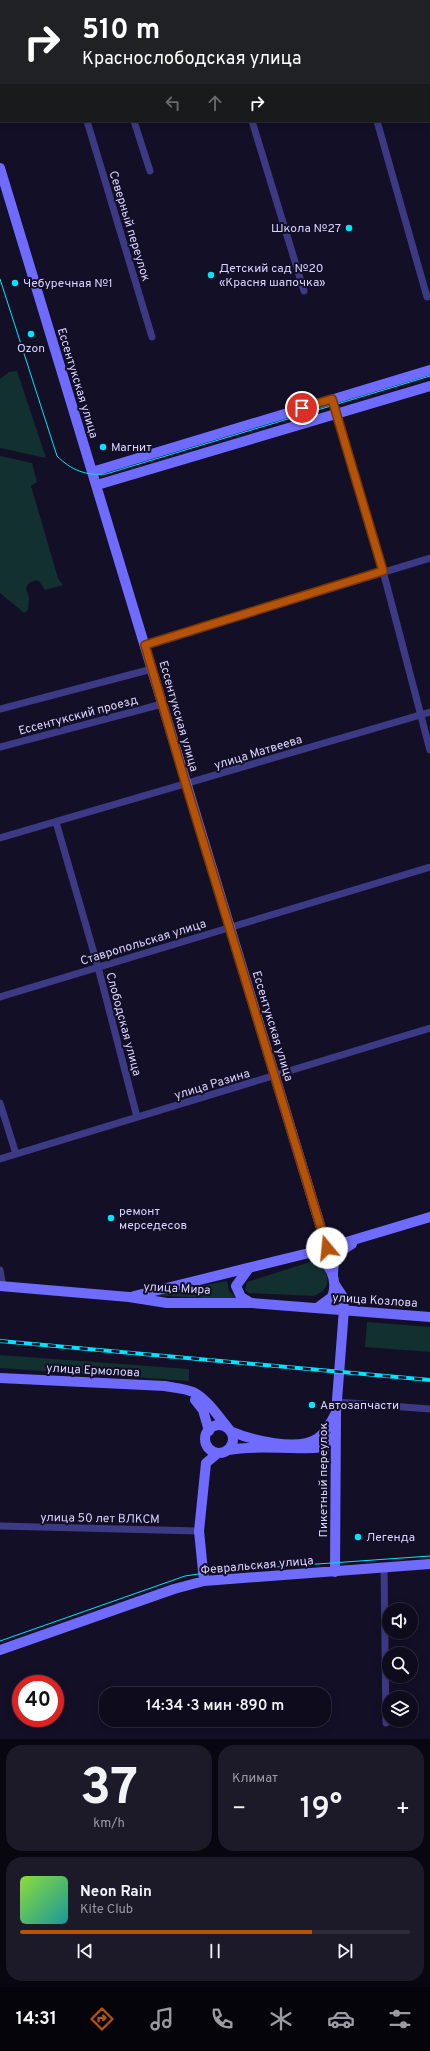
<!DOCTYPE html>
<html lang="ru">
<meta charset="utf-8">
<style>
:root{--surface:#0e0b1c;--page:#1c1929;--text:#f1f3f6;--muted:#9b9ba3;--line:#2e2b3b;--accent:#b45309}
body{margin:0;font-family:Overpass,sans-serif;background:var(--page);color:var(--text);height:100vh;display:flex;flex-direction:column;font-size:15px;white-space:nowrap}
*{box-sizing:border-box;margin:0}
p{font-size:13px;color:var(--muted)}
.icon{flex:none;width:22px;height:22px;fill:none;stroke:currentColor;stroke-width:2;stroke-linecap:round;stroke-linejoin:round}
.map{position:relative;height:1739px;overflow:hidden}
.sheet{display:flex;flex-direction:column;gap:6px;padding:6px;background:#08060f;flex:1}
.sheet>*{flex:none}
.banner{position:absolute;left:0px;top:0px;width:430px;height:122px;box-shadow:0 2px 10px #0003,0 0 0 1px var(--line);background:#202124;color:#fff;overflow:hidden}
.buttons{position:absolute;left:382px;top:1603px;display:grid;gap:8px}
.buttons a{display:grid;place-items:center;width:36px;height:36px;border-radius:50%;background:var(--surface);box-shadow:0 2px 10px #0003,0 0 0 1px var(--line);font-size:20px}
.speed{position:absolute;left:12px;top:1675px;display:flex;gap:8px;font-size:20px;font-weight:700;text-align:center}
.speed>*{display:grid;place-content:center;width:52px;height:52px;border-radius:50%;background:var(--surface);box-shadow:0 2px 10px #0003,0 0 0 1px var(--line);line-height:1}
.speed .limit{border:6px solid #d22;background:#fff;color:#111}
.pin{position:absolute;display:grid;place-items:center;width:34px;height:34px;color:#fff;margin:-17px;border:2px solid #fff;border-radius:50%;box-shadow:0 1px 4px #0007}
.me{position:absolute;width:44px;margin:-22px;rotate:343deg;stroke-linejoin:round;filter:drop-shadow(0 0 3px #0008)}
.turn{display:flex;align-items:center;gap:14px;height:84px;padding:0 16px;font-size:18px}
.turn .icon{width:52px;height:52px;stroke-width:2.5}
.turn b{display:block;font-size:28px;line-height:34px}
.lanes{display:flex;align-items:center;height:38px;padding:0 16px;background:#0003;justify-content:center;gap:20px;direction:ltr}
.lanes .off{opacity:.35}
.big{font-size:30px;font-weight:600;line-height:1.1}
.sheet .tile{flex:1;display:flex;flex-direction:column;justify-content:center;gap:6px;min-width:0;padding:0 14px;border-radius:16px;background:var(--page)}
.sheet .dial{align-items:center;gap:0}
.dial b{font-size:52px;line-height:1}
.song{display:flex;align-items:center;gap:12px}
.cover{width:48px;height:48px;border-radius:6px;background:linear-gradient(135deg,hsl(90 70% 55%),hsl(180 70% 35%))}
.played{height:4px;border-radius:2px;background:linear-gradient(90deg,var(--accent) 75%,var(--line) 75%)}
.keys{display:flex;justify-content:space-around;direction:ltr}
.heat{display:flex;justify-content:space-between;align-items:center;font-size:22px;direction:ltr}
.sheet .tiles{flex:1;display:grid;gap:6px;grid-template-columns:1fr 1fr}
.tile:last-child{grid-column:span 2}
.trip{position:absolute;left:99px;top:1687px;width:232px;height:40px;border-radius:16px;background:var(--surface);box-shadow:0 2px 10px #0003,0 0 0 1px var(--line);font-weight:600;line-height:40px;text-align:center}
.tabs{display:flex;height:64px;justify-content:space-around;align-items:center;background:#06040b;color:var(--muted)}
.tabs .icon{width:28px;height:28px}
.tabs .on{color:var(--accent)}
.tabs b{font-size:18px;color:var(--text)}
.map>svg:first-child{display:block}
.green{fill:#12302f}
.lines{fill:none;stroke-linecap:round;stroke-linejoin:round}
.street{stroke:#3d3a85;stroke-width:7}
.secondary{stroke:#6f6bff;stroke-width:10}
.tram{stroke:#00e5ff;stroke-width:1}
.rail-casing{stroke:#00e5ff;stroke-width:4}
.rail{stroke:#130f26;stroke-width:2.5;stroke-dasharray:8;stroke-linecap:butt}
.route-casing{stroke:#753606;stroke-width:10}
.route{stroke:#b45309;stroke-width:7}
.poi-dot{fill:#00e5ff;stroke:#130f26;stroke-width:1.5}
.labels{text-anchor:middle;stroke-width:4;stroke-linejoin:round;paint-order:stroke}
.street-label{font-size:12px;fill:#d9d4ff;stroke:#130f26}
.poi-label{font-size:12px;fill:#d9d4ff;stroke:#130f26;text-anchor:start}
</style>
<div class="map">
<svg width="430" height="1739" viewBox="0 0 430 1739">
<rect width="100%" height="100%" fill="#130f26"/>
<!-- green -->
<path class="green" d="M17,371l29,87 -46,-10v-69l9,-7z
M0,456l32,7 5,19 -6,4 27,92 5,7 -18,5 -6,-9c-7,-1 -10,1 -13,7l3,10 -1,12 -4,3 -24,-20z
M310,1262l14,5c6,14 5,23 -10,29l-65,-3 -4,-3 2,-8z
M227,1281l2,10 9,9 -87,-5z
M367,1322l63,5v25l-65,-5z
M0,1355l189,14v12l-189,-13z"/>
<g class="lines">
<!-- street -->
<path class="street" d="M216,0v1
M429,94h1
M0,116h1
M87,121l65,216
M134,121l16,50
M252,121l52,170
M377,121l50,176 3,-1
M331,399l52,172 47,179
M145,645l285,-87
M0,709l152,-40
M0,747l162,-43
M56,822l42,145 39,150
M0,838l430,-126
M0,997l430,-130
M0,1103l16,51
M0,1159l430,-131
M0,1270l3,17
M337,1402l93,7
M0,1526l199,5
M384,1567l2,156"/>
<!-- secondary -->
<path class="secondary" d="M0,168l327,1080
M92,472l338,-102
M97,485l333,-99
M313,1252c16,10 26,27 19,45l-15,11
M249,1268l-13,18 5,11 10,6
M333,1275c0,-17 4,-22 19,-31
M334,1283l9,14 1,12 -8,104 -1,159
M0,1286l129,11 38,6h85l178,14
M134,1296l179,-44 117,-35
M0,1378l165,8c9,2 19,2 28,6 14,7 25,24 35,36
M195,1400l8,10 6,21
M205 1439a14 14 0 1 1 28 0a14 14 0 1 1-28 0Z
M230,1431c21,9 68,21 88,7 9,-6 13,-17 18,-25
M228,1450c32,-6 64,1 97,-3l11,-13
M204,1581l-5,-50 7,-68 12,-10
M0,1650l174,-61 30,-8 226,-17"/>
<!-- tram -->
<path class="tram" d="M0,279l57,177c14,14 29,20 49,18l324,-98
M0,1641l185,-65 33,-5 212,-15"/>
<defs>
<path id="rail" d="M0,1341l430,39"/>
</defs>
<!-- rail casing -->
<use href="#rail" class="rail-casing"/>
<!-- rail -->
<use href="#rail" class="rail"/>
</g>
<g class="lines">
<defs>
<path id="route" d="M302,408l30,-9 51,172 -238,74 41,140 141,463"/>
</defs>
<!-- route casing -->
<use href="#route" class="route-casing"/>
<!-- route -->
<use href="#route" class="route"/>
</g>
<!-- markers -->
<g class="poi-dot">
<circle cx="349" cy="228" r="4"/>
<circle cx="211" cy="275" r="4"/>
<circle cx="15" cy="283" r="4"/>
<circle cx="31" cy="334" r="4"/>
<circle cx="103" cy="447" r="4"/>
<circle cx="111" cy="1218" r="4"/>
<circle cx="312" cy="1405" r="4"/>
<circle cx="358" cy="1537" r="4"/>
</g>
<g class="labels">
<!-- street labels -->
<g class="street-label">
<text transform="translate(130 226) rotate(73)" y="4">Северный переулок</text>
<text transform="translate(78 383) rotate(73)" y="4">Ессентукская улица</text>
<text transform="translate(78 715) rotate(-15)" y="4">Ессентукский проезд</text>
<text transform="translate(179 716) rotate(74)" y="4">Ессентукская улица</text>
<text transform="translate(258 752) rotate(-17)" y="4">улица Матвеева</text>
<text transform="translate(143 942) rotate(-17)" y="4">Ставропольская улица</text>
<text transform="translate(124 1024) rotate(75)" y="4">Слободская улица</text>
<text transform="translate(273 1026) rotate(73)" y="4">Ессентукская улица</text>
<text transform="translate(212 1084) rotate(-17)" y="4">улица Разина</text>
<text transform="translate(177 1288) rotate(3)" y="4">улица Мира</text>
<text transform="translate(375 1300) rotate(4)" y="4">улица Козлова</text>
<text transform="translate(93 1370) rotate(3)" y="4">улица Ермолова</text>
<text transform="translate(323 1480) rotate(-90)" y="4">Пикетный переулок</text>
<text transform="translate(100 1518) rotate(1)" y="4">улица 50 лет ВЛКСМ</text>
<text transform="translate(257 1565) rotate(-5)" y="4">Февральская улица</text>
</g>
<!-- poi labels -->
<g class="poi-label">
<text x="341" y="232" text-anchor="end">Школа №27</text>
<text x="219" y="272">Детский сад №20<tspan x="219" dy="14">«Красня шапочка»</tspan></text>
<text x="23" y="287">Чебуречная №1</text>
<text x="31" y="352" text-anchor="middle">Ozon</text>
<text x="111" y="451">Магнит</text>
<text x="119" y="1215">ремонт<tspan x="119" dy="14">мерседесов</tspan></text>
<text x="320" y="1409">Автозапчасти</text>
<text x="366" y="1541">Легенда</text>
</g>
</g>
</svg>
<div class="buttons">
<a><svg class="icon" aria-label="sound" viewBox="0 0 24 24"><path d="M4 9h4l5-4v14l-5-4H4zM17 9q2 3 0 6"/></svg></a>
<a><svg class="icon" aria-label="search" viewBox="0 0 24 24"><circle cx="10" cy="10" r="6"/><path d="M15 15l6 6"/></svg></a>
<a><svg class="icon" aria-label="layers" viewBox="0 0 24 24"><path d="M12 4l9 5-9 5-9-5zM3 14l9 5 9-5"/></svg></a>
</div>
<div class="speed"><div class="limit">40</div></div>
<div class="pin" style="left:302px;top:408px;background:#d93025"><svg class="icon" aria-label="arrive" viewBox="0 0 24 24"><path d="M6 21V4h12l-3 4 3 4H6"/></svg></div>
<svg class="me" style="left:327px;top:1248px" viewBox="-20 -20 40 40"><circle r="19" fill="#fff"/><path d="M0-13L10 11 0 6-10 11z" fill="#b45309"/></svg>
<div class="trip">14:34 · 3 мин · 890 m</div>
<div class="banner">
<div class="turn"><svg class="icon" aria-label="right" viewBox="0 0 24 24"><path d="M7 20v-9h11M14 6l5 5-5 5"/></svg><div><b>510 m</b>Краснослободская улица</div></div>
<div class="lanes"><svg class="icon off" aria-label="left" viewBox="0 0 24 24"><path d="M17 20v-9H6M10 6l-5 5 5 5"/></svg><svg class="icon off" aria-label="ahead" viewBox="0 0 24 24"><path d="M12 20V5M6 11l6-6 6 6"/></svg><svg class="icon" aria-label="right" viewBox="0 0 24 24"><path d="M7 20v-9h11M14 6l5 5-5 5"/></svg></div>
</div>
</div>
<section class="sheet">
<div class="tiles">
<div class="tile dial"><b>37</b><p>km/h</p></div>
<div class="tile"><p>Климат</p>
<div class="heat"><a>−</a><b class="big">19°</b><a>+</a></div>
</div>
<div class="tile">
<div class="song"><i class="cover"></i><div><b>Neon Rain</b><p>Kite Club</p></div></div>
<div class="played"></div>
<div class="keys"><svg class="icon" aria-label="previous" viewBox="0 0 24 24"><path d="M18 5L8 12l10 7zM5 5v14"/></svg><svg class="icon" aria-label="pause" viewBox="0 0 24 24"><path d="M8 5v14M16 5v14"/></svg><svg class="icon" aria-label="next" viewBox="0 0 24 24"><path d="M6 5l10 7-10 7zM19 5v14"/></svg></div>
</div>
</div>
</section>
<nav class="tabs">
<b>14:31</b>
<svg class="icon on" aria-label="directions" viewBox="0 0 24 24"><path d="M12 3l9 9-9 9-9-9zM9 14v-3h6M13 9l2 2-2 2"/></svg>
<svg class="icon" aria-label="music" viewBox="0 0 24 24"><path d="M9 18V5l10-2v13"/><circle cx="6" cy="18" r="3"/><circle cx="16" cy="16" r="3"/></svg>
<svg class="icon" aria-label="phone" viewBox="0 0 24 24"><path d="M5 4h4l2 5-3 2q2 4 5 5l2-3 5 2v4C11 20 4 13 5 4z"/></svg>
<svg class="icon" aria-label="climate" viewBox="0 0 24 24"><path d="M12 3v18M4 7l16 10M4 17L20 7"/></svg>
<svg class="icon" aria-label="car" viewBox="0 0 24 24"><path d="M5 17H2v-5l4-1 3-4h7l3 4 3 1v5h-3M9 17h6M6 11h13"/><circle cx="7" cy="17" r="2"/><circle cx="17" cy="17" r="2"/></svg>
<svg class="icon" aria-label="filters" viewBox="0 0 24 24"><path d="M4 7h16M4 17h16"/><circle cx="9" cy="7" r="2"/><circle cx="15" cy="17" r="2"/></svg>
</nav>
